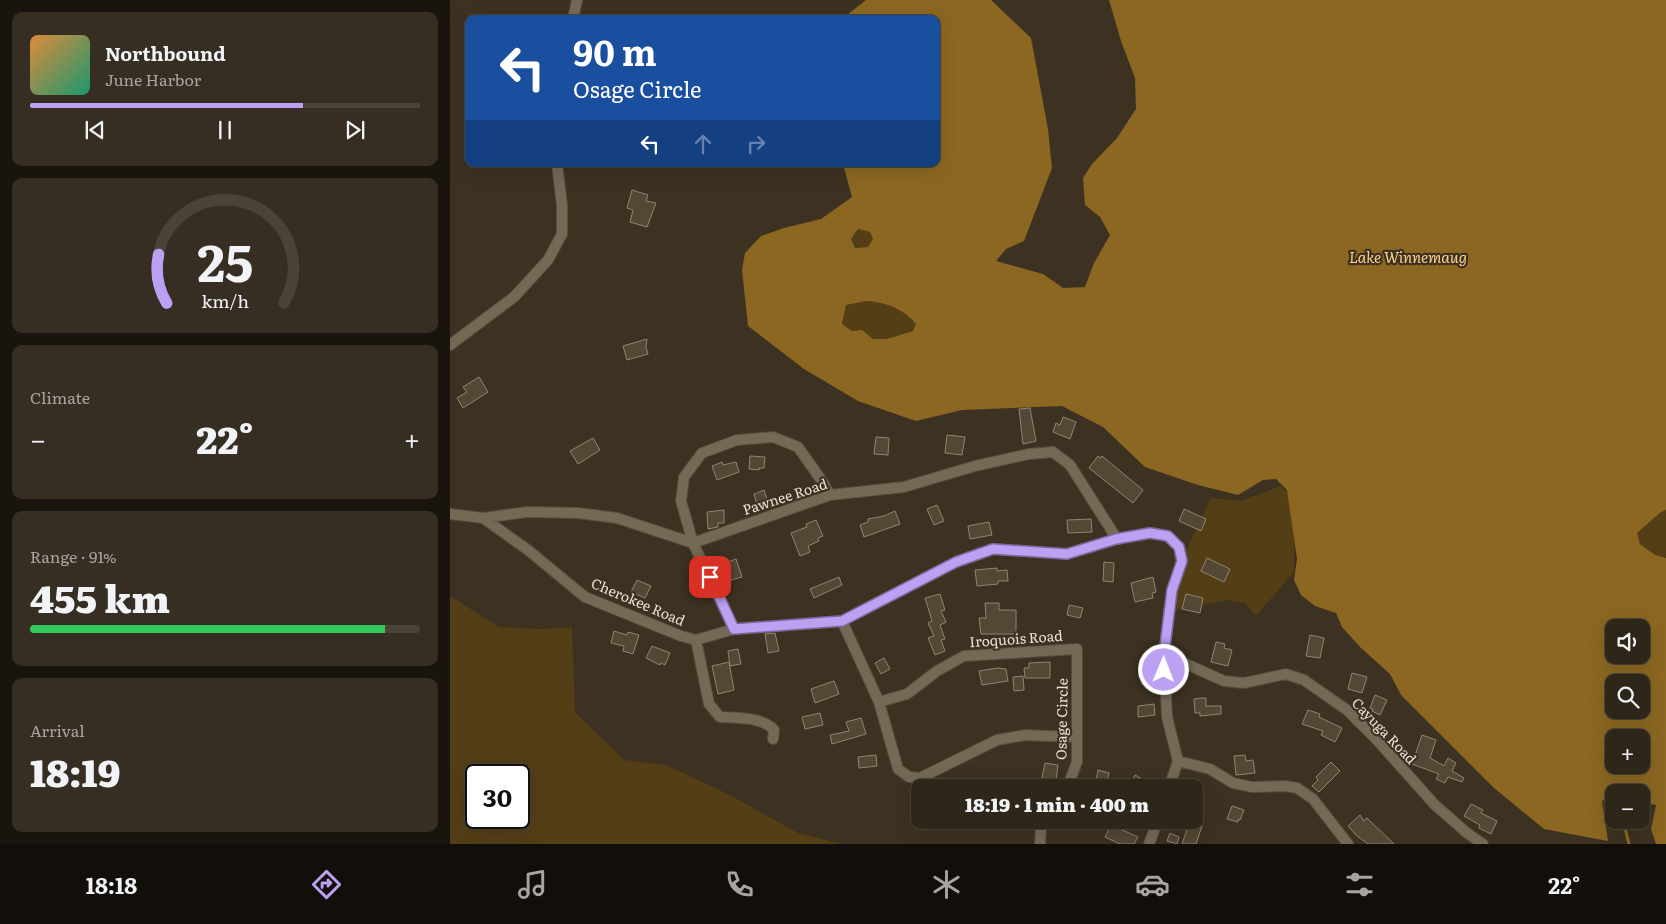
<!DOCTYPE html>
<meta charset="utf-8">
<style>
:root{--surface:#2e2619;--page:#362e22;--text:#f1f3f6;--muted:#a7a5a2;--line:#494338;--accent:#bca0f2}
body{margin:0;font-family:Literata,serif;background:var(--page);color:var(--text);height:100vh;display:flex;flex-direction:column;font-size:19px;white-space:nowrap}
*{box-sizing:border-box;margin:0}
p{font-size:16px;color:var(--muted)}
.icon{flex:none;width:28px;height:28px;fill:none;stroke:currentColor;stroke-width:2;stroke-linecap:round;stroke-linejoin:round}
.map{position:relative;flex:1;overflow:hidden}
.panel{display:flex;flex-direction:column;gap:12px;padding:12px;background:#19150e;width:450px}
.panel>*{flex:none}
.banner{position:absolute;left:15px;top:15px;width:475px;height:152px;border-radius:10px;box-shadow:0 5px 20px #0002,0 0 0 1px var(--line);background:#1a4fa0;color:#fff;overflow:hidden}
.buttons{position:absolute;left:1155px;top:619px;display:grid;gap:10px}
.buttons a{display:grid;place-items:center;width:45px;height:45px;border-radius:10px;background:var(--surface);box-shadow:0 5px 20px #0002,0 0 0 1px var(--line);font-size:25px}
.speed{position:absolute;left:15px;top:764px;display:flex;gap:10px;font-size:25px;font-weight:700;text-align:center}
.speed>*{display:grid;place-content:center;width:65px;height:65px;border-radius:50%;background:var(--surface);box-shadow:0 5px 20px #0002,0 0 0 1px var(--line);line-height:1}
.speed .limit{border:2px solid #111;border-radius:8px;background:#fff;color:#111}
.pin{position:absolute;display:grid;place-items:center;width:42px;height:42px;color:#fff;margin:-21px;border-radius:10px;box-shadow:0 2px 8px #0006}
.me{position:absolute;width:55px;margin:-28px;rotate:1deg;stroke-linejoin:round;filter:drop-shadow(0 0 4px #0008)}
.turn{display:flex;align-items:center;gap:18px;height:105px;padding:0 25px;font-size:22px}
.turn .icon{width:65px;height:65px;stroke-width:2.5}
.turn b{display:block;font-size:35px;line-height:42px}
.lanes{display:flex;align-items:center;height:48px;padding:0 25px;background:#0003;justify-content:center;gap:25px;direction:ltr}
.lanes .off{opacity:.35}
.big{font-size:38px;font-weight:800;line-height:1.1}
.panel .tile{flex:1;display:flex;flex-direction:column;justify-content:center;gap:8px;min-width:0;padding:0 18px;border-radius:10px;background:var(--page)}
.panel .dial{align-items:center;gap:0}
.dial svg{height:130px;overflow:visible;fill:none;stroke:var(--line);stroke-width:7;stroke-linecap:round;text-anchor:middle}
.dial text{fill:var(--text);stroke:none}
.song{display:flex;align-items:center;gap:15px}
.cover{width:60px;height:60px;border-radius:8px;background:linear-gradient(135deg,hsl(30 70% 55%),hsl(160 70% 35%))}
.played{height:5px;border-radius:2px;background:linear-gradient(90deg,var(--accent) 70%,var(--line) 70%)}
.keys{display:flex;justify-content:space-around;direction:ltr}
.heat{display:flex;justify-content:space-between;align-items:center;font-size:28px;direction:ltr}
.charge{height:8px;border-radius:4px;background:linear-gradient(90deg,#34c759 91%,var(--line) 0)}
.trip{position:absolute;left:461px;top:779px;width:292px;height:50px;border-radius:10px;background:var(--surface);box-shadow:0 5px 20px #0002,0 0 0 1px var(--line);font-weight:800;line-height:50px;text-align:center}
.tabs{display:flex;height:80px;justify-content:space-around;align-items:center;background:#120f0a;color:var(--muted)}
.tabs .icon{width:35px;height:35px}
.tabs .on{color:var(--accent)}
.tabs b{font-size:22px;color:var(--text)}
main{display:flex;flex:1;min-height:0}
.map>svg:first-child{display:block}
.green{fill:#533e16;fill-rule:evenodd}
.water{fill:#8b6721;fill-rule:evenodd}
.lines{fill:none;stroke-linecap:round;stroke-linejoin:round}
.stream{stroke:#8b6721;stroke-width:3}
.building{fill:#534735;stroke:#918470}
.street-casing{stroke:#574d3e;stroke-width:12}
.street{stroke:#746955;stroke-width:10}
.route-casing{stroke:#7a689d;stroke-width:12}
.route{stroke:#bca0f2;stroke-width:9}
.labels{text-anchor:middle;stroke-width:4.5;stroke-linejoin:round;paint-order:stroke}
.street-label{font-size:14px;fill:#e7e0d6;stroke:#3d3221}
.water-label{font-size:15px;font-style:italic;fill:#fbd18a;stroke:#3d3221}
</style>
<main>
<section class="panel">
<div class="tile">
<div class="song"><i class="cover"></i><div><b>Northbound</b><p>June Harbor</p></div></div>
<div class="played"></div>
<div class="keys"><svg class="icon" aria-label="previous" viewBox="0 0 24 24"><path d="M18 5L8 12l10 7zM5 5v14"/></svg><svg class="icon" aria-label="pause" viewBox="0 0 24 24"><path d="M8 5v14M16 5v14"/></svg><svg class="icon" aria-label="next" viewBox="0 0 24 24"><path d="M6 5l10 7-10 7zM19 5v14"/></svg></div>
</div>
<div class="tile dial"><svg viewBox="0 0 100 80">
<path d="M14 69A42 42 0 1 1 86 69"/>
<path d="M14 69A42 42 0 0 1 9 39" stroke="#bca0f2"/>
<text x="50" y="56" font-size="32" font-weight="700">25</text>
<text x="50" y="72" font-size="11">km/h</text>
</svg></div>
<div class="tile"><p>Climate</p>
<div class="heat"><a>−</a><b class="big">22°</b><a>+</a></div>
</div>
<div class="tile"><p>Range · 91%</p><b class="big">455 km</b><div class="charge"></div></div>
<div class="tile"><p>Arrival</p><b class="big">18:19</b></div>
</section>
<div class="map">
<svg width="1216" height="844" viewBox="0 0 1216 844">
<rect width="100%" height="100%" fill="#3d3221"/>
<!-- green -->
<path class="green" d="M408,229l12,3 3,7 -5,8 -13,1 -4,-9z
M417,301c18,1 37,8 49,23l-3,7 -26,8h-14l-11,-9 -10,1 -10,-7 4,-19z
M830,486l11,9 3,39v38l-38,44 -11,-13 -17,-3 -55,11 -3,-27 41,-86 31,3z
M1216,510v48l-11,-3 -15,-11 -3,-11 24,-21z
M0,596l49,31 43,2 30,-2 3,85 49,48 42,5 64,30 68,38 44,11h-392zM26,775h43v43h-43z"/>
<!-- water -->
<path class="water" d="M416,0h125l40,38 17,91 4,39 -28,73 -18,8 -10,12 47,13 20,14 22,-1 9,-24 16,-28 -10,-18 -15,-12 -2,-27 9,-14 25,-26 19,-29 -1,-31 -14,-37 -12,-41h557v510l-5,2 -24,21 3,11 15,11 11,3v286h-10l-5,-15 5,-24 -15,-4v-9h-27v4l-12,5 6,40 -64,-12 -50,-41 -93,-93 -11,-21 -30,-27 -18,-20 -6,-14 -21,-7 -14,-11 -7,-15 3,-21 -10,-69 -11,-11 -13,1 -25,15 -40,-10 -53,-18 -42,-40 -41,-21 -100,4 -46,11 -58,-20 -54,-32 -56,-43 -6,-56 3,-17 16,-17 23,-8 37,-9 31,-22 -9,-33h93v-145h-94zM408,229l12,3 3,7 -5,8 -13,1 -4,-9zM417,301c18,1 37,8 49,23l-3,7 -26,8h-14l-11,-9 -10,1 -10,-7 4,-19zM1164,628h27v27h-27zM1164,682h27v28h-27zM1164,738h27v27h-27z"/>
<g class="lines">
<!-- stream -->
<path class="stream" d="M1173,820l6,24"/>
</g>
<!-- building -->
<path class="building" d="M182,190l16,5 -2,6 10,2 -9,24 -17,-5 3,-12 -6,-2z
M197,339l-1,8 2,7 -21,6 -4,-14z
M29,377l9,15 -25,16 -6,-10 10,-6 -4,-5z
M580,408l6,33 -13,3 -4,-35z
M613,417l13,5 -6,17 -17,-7 3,-9 4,2z
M497,435l18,2 -3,18 -17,-2z
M426,437l13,1 -1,17 -14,-1z
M143,438l7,12 -22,14 -8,-13z
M300,456l15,1 -1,11h-5v2l-10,-1z
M648,456l3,2 1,-2 41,34 -10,13 -44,-35z
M272,462l1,3 13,-3 3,10 -22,8 -5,-14z
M314,490l4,12 -11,3 -3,-11z
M487,505l7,16 -10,4 -7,-16z
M734,509l22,10 -5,12 -22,-10z
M274,510v13h-6v4l-10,2 -1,-17z
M445,511l5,13 -36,13 -4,-12 8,-3v-3l16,-3z
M641,519l1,13 -24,1 -1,-13z
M366,520l7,16 -5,2 1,3 -11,5 2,6 -10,4 -9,-23 16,-6 -1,-3z
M539,522l3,13 -22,4 -2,-13z
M757,558l23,11 -6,13 -23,-11z
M286,559l6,18 -11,3 -6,-17z
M654,562l10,1 -1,19 -10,-1z
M547,568v3l10,-1 1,11h-10v3l-21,2 -2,-16z
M389,577l3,8 -28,13 -4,-9z
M703,577l3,15 -4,1 1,5 -18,4 -4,-19z
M187,580l14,6 -6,12 -14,-6z
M490,594l5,16 -4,1 5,11 -6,3 5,14 -4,1 4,11 -10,4 -7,-17 6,-2 -6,-13 4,-2 -7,-23z
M736,594l17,4 -3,15 -18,-4z
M535,603h14v7h17v24h-35l-2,-16h7z
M619,605l14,3 -3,10 -13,-3z
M164,631l13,4 1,-3 11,3 -6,19 -10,-3 1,-5 -13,-3z
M325,633l4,18 -11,2 -3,-19z
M860,635l14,3 -4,20 -14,-2z
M766,642l9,2 -1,4 8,2 -4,16 -17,-4z
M202,646l18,7 -5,12 -4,-2 -1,2 -14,-7z
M288,649l3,15 -11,2 -2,-15z
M434,658l6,11 -9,5 -6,-11z
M279,662l5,28 -16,4 -6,-28z
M600,662v16h-25l-1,-10h5v-5z
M548,668l8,1 2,12 -26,4 -3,-14z
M902,673l15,4 -5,16 -14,-4z
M573,676l1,14 -10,1 -1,-14z
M384,681l5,13 -24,9 -4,-14z
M925,695l12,5 -7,15 -8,-4 1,-2 -3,-1z
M752,698h4v8h15v8l-21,2v-3h-5l-1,-14z
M704,704l1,11 -17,2v-11z
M858,710l12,4 -1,3 23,11 -7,14 -14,-7 2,-4 -21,-7z
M370,713l3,12 -18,4 -3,-12z
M411,718l5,16 -34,10 -2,-9 19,-4 -3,-9z
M972,735l14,5 -6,18 14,8 4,-8 8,5 -4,8 12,7 -2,4 -14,-5 -3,6 -9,-4 3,-5 -27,-10z
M426,755l1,11 -18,2 -1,-11z
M795,755l1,6 7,-1 2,13 -19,2 -2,-19z
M881,762l9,9 -21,21 -7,-6 6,-6 -2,-3z
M595,763l13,2 -2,16 -14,-3z
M648,770l11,3 -3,11 -10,-3z
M685,775l11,6 -4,7h-14z
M1021,804l12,6 -2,3 16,8 -6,13 -12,-6 1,-3 -16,-9z
M782,806l12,4 -4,10 -2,-1v3l-11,-3z
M910,815l4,6 3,-3 27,26h-26l-12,-9 -8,-9z
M740,821l12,5 -6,18h-14z
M661,825l27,12 -4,7h-14l-15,-7z
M720,833l9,4 -2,7 -10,-3z"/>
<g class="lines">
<defs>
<path id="street" d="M123,19l4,-19
M0,345l64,-48 34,-37 14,-26v-29l-5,-41
M0,514l33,4 44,-6 51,1 39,5 76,25 137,-48 74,-8 71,-21 54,-12 24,-2 17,13 47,74
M33,518l45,32 57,47 96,39 15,4 38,-11 108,-8 114,-59 37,-13 74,5 50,-15 33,-6 17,3 12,11 3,14 -10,29 -8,64 3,63 11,44 -9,27
M392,621l37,81 19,67 11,8 11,1 77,-38 28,-5 52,2
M284,629l-41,-86 -12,-42 3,-24 18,-24 35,-13 36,-3 25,10 24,34 8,14
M246,640l13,64 11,13c17,1 43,0 54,13l-1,9
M714,654l60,27 20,2 42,-9 18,6 43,30 29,29 59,66 32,28 16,11
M429,702l28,-8 30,-23 27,-15 113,-7v113l-10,26
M728,761l32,8 23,14 19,4 33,-1 12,2 16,11 35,45
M590,844l1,-17 5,-7
M699,844l9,-24"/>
</defs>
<!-- street casing -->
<use href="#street" class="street-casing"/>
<!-- street -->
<use href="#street" class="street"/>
</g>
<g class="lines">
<defs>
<path id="route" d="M260,577l24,52 108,-8 114,-59 37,-13 74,5 49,-15 34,-6 18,3 11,11 3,14 -10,29 -8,64v16"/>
</defs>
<!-- route casing -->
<use href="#route" class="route-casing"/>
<!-- route -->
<use href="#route" class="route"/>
</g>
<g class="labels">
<!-- street labels -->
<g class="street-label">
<text transform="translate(335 497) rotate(-18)" y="5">Pawnee Road</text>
<text transform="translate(188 602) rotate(23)" y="5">Cherokee Road</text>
<text transform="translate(566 639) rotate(-4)" y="5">Iroquois Road</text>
<text transform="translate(612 719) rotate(-89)" y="5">Osage Circle</text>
<text transform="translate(934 731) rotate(46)" y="5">Cayuga Road</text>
</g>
<!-- water labels -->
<g class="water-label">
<text x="958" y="263">Lake Winnemaug</text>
</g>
</g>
</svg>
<div class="buttons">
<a><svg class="icon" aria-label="sound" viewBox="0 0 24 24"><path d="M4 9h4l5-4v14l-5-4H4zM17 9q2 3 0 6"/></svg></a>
<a><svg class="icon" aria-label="search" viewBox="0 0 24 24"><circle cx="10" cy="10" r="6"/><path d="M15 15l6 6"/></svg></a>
<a>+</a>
<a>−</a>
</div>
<div class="speed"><div class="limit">30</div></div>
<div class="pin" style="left:260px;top:577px;background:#d93025"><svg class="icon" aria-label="arrive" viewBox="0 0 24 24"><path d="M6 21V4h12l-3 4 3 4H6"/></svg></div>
<svg class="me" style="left:714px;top:670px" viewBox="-20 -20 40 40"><circle r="17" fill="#bca0f2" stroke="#fff" stroke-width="3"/><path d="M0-11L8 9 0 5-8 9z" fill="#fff"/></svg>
<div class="trip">18:19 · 1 min · 400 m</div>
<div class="banner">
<div class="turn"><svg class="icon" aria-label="left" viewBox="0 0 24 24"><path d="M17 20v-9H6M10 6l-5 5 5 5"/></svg><div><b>90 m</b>Osage Circle</div></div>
<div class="lanes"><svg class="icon" aria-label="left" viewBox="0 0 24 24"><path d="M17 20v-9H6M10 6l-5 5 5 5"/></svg><svg class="icon off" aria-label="ahead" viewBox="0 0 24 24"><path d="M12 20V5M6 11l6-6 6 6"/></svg><svg class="icon off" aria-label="right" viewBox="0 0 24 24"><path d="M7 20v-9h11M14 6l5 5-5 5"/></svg></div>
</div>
</div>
</main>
<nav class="tabs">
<b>18:18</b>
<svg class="icon on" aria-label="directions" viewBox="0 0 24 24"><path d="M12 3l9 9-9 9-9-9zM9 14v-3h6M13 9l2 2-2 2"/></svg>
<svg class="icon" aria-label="music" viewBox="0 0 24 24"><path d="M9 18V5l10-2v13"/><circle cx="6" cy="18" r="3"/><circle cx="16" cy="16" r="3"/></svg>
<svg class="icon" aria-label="phone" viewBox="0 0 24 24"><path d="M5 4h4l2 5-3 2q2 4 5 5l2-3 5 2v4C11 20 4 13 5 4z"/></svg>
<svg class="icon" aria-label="climate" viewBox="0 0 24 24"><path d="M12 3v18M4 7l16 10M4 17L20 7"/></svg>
<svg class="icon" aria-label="car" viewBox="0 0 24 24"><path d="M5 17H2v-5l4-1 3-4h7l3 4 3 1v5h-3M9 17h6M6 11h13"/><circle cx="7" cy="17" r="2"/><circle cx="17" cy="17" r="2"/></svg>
<svg class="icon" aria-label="filters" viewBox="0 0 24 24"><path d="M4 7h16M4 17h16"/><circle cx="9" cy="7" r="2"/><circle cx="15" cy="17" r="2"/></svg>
<b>22°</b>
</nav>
